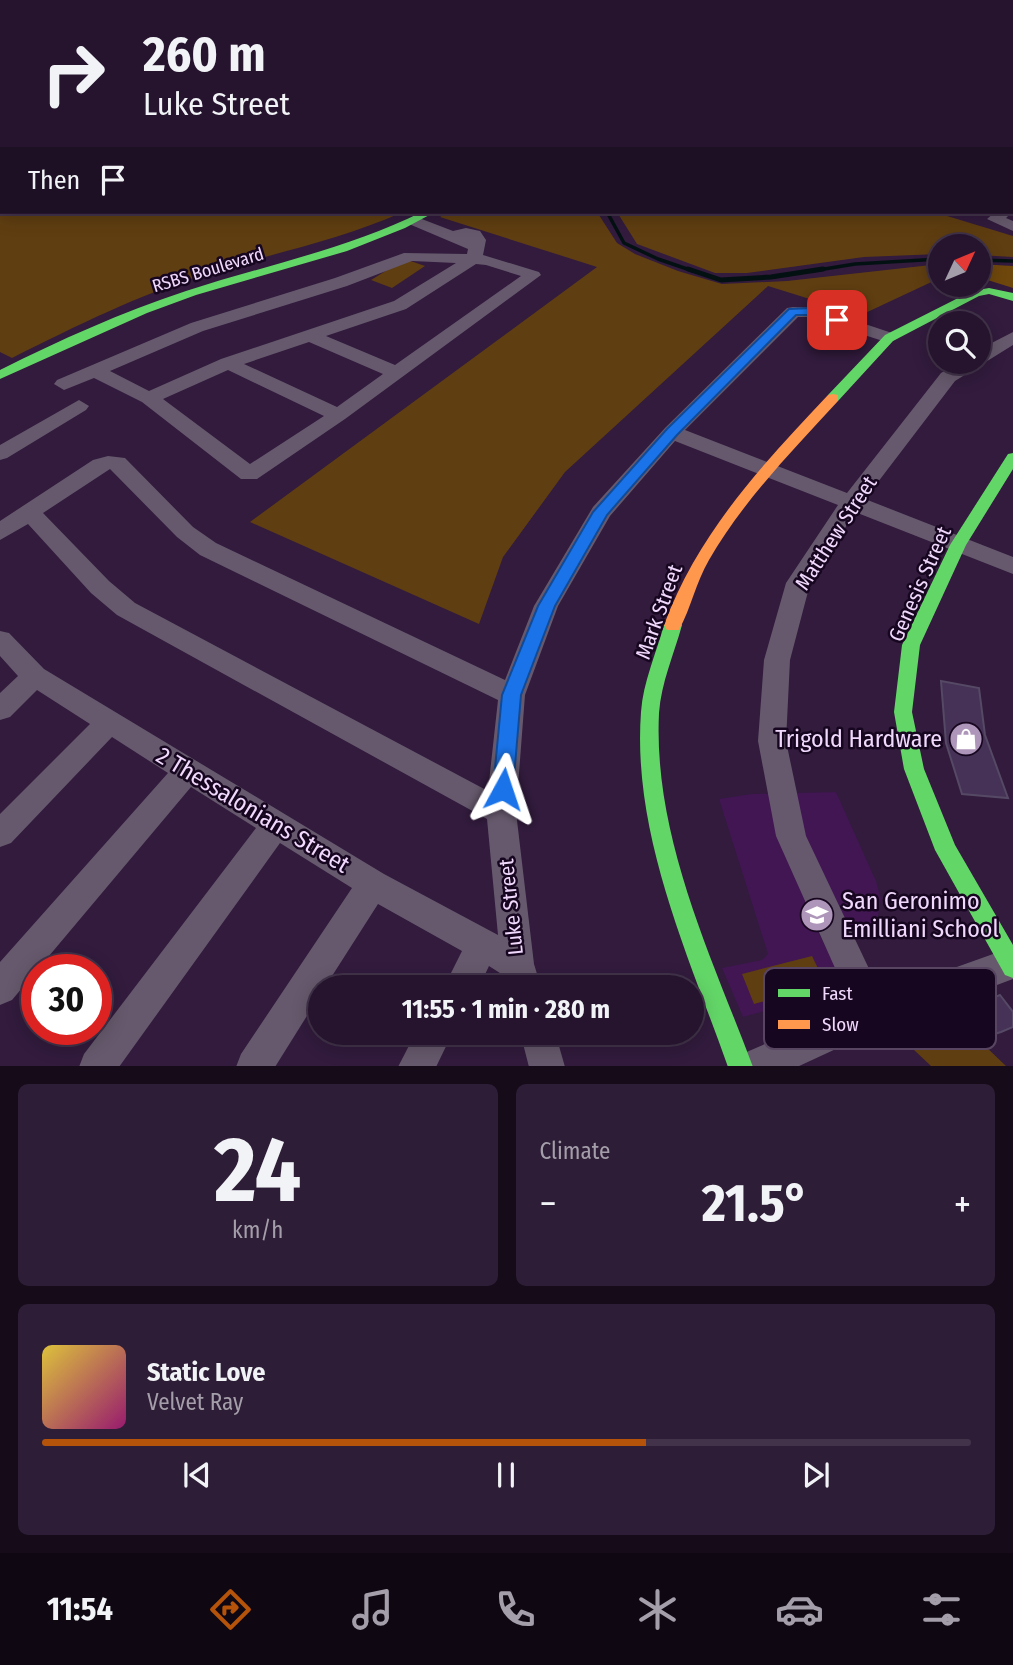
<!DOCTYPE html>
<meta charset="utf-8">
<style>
:root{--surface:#26142e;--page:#2e1d36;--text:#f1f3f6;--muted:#a49eaa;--line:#42334a;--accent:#b45309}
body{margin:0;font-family:"Fira Sans Condensed",sans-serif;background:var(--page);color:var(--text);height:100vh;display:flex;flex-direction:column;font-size:26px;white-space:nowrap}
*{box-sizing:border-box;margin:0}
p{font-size:23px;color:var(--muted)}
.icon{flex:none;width:38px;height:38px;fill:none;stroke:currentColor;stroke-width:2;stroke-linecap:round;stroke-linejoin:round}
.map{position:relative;height:1066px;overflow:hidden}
.sheet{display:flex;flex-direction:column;gap:18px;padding:18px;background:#150b19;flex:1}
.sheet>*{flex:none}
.top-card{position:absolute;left:0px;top:0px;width:1013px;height:214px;box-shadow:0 4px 18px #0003,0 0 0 2px var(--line);background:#26142e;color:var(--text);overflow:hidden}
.needle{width:46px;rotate:46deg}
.buttons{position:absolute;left:928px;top:234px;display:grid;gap:14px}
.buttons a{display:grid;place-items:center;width:63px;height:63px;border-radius:50%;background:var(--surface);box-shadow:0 4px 18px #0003,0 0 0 2px var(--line);font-size:35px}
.speed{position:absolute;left:21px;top:954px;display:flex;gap:14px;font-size:35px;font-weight:700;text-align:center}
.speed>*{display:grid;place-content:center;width:91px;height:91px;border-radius:50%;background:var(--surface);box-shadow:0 4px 18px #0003,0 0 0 2px var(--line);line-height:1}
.speed .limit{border:10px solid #d22;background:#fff;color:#111}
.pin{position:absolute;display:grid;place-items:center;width:60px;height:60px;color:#fff;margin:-30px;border-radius:14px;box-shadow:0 4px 10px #0006}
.me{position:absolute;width:77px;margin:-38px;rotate:5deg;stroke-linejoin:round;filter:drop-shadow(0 0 5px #0008)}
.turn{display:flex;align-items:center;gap:24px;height:147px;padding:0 28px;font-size:32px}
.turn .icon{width:91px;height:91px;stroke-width:2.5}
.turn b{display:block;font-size:49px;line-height:60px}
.then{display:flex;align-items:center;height:66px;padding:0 28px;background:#0003;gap:14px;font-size:26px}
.big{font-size:52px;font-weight:700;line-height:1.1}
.sheet .card{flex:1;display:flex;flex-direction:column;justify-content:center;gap:10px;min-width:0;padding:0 24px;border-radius:10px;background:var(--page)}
.sheet .dial{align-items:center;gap:0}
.dial b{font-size:91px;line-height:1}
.song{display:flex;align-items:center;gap:21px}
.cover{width:84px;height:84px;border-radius:10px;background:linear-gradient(135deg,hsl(50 70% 55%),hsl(320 70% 35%))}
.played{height:7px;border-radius:4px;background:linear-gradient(90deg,var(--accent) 65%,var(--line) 65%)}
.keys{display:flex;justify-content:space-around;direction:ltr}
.heat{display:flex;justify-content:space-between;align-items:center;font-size:38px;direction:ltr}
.sheet .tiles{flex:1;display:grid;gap:18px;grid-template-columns:1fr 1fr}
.card:last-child{grid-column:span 2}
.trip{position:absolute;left:308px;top:975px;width:396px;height:70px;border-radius:35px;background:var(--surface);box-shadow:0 4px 18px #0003,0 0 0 2px var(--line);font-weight:700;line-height:70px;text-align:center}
.menu{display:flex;height:112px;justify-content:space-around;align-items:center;background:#0f0812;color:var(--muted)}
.menu .icon{width:49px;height:49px}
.menu .selected{color:var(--accent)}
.menu b{font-size:32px;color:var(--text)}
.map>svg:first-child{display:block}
.built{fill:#411653}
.green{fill:#5f3e11}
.forest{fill:#6e470c}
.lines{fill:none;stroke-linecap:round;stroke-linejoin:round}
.stream-far1{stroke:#041113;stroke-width:3.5}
.stream{stroke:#041113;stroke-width:5}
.building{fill:#453256;stroke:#564965;stroke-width:2}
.street{fill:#66596d;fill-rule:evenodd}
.fast{fill:#63d668;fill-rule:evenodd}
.slow{fill:#ff974d;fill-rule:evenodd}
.route{fill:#1a73e8;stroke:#114b97;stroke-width:2}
.labels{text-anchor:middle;stroke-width:5;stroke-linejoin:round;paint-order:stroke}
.far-street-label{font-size:18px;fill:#f0d9fd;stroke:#17061f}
.street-label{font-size:21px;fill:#f0d9fd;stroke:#17061f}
.near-poi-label{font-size:24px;fill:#f0d9fd;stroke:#17061f;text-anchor:end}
.near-street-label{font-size:24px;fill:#f0d9fd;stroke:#17061f}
.key{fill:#17061f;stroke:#584562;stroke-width:2}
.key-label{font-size:19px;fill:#f0d9fd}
</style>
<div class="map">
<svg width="1013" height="1067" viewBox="0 0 1013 1067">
<rect width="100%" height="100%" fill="#321b3d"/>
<!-- built -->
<path class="built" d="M836,792l40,89 5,18 -5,29 -59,2 30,58 -104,29 -21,-49 40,-8 6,-6 -49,-155 33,-5z"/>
<!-- green -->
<path class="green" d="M0,116l2,96h401c-63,28 -129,41 -194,61 -71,22 -131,52 -197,85l-12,-6z
M447,212h150l20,31 18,11 43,17 44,13 65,-3 153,-17v14l-79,37 -93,-29 -203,186 -62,85 -24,67 -229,-102 347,-255 -157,-50z
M617,212h317l79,24v21l-35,-2v-8h-38v7l-76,3 -117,16h-32l-78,-29z
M405,259l20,7 -33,22 -21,-8z
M812,956l14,29 -72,19 -12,-30z
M962,1024l44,42h-75l-18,-17z"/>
<!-- forest -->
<path class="forest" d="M978,264l35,2v22l-35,-11z"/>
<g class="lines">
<!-- stream-far1 -->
<path class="stream-far1" d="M607,212l17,31 34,16 35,12
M978,260l35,1
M812,271l43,-7 85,-5"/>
<!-- stream -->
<path class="stream" d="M688,269l33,11 50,-3 52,-8"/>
</g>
<!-- building -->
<path class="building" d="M941,681l38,7 6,47 23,63 -46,-4 -16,-51z
M1000,995l13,17v15l-12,5 -23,7 -25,-25z"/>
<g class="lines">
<!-- street -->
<path class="street" d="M164,0h15l-17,2z
M255,0h15l-17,2z
M278,0h13l2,2h-14z
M341,0h16l-18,2z
M429,0h14l-16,2z
M509,0h14l2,2h-15z
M726,0h11l-13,2z
M800,0h11l-13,2z
M874,0h10l-12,2z
M944,0h10l-12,2z
M1005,0h8v2h-10z
M1012,39h1v6h-1z
M1012,109h1v8h-1z
M1012,211v1l-6,6 7,3v10l-26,-12 8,-7z
M414,216l39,15 13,-3 14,3 6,9 -3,15 56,17 2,3 -196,144 -88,60h-16l-99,-77 -48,-24 -30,12 -10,-6 3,-4 134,-57 144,-45 69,-25 63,1 1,-5 -59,-25 -3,-3zM412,261l44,2 -62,38 -173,58 -72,32 -39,-20 93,-40 144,-45zM476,264l10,1 35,11 -126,89 -69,-29 80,-27zM309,342l74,32 -46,33 -93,-43zM228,370l96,46 -74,48 -87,-65z
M793,307l24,1 78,26 3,4 -9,5 -80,-26h-11l-113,113 162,63 94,-120 18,-11h19v-12l35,-18v13l-58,36 -90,118 148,58v17l-158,-62 -45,72 -20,76 -4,81 20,95 75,158 129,-46 3,1v30l-134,50 -82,38h-60l5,-13 110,-48 -76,-170 -18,-95 6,-81 22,-77 52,-78 -163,-64 -65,75 -52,90 -33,89 -9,117 18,152 7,23h-34l-4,-12 -14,-9 -10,21h-35l18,-36 -84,-47 -53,83h-5v8l-45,72h-39l5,-13 111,-166 -72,-45 -161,224h-40l5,-13 172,-226 -65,-41 -179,213 -12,5v-43l168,-189 -56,-36 -101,106 -11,4v-33l90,-90 -53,-34 -27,27 -10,3v-27l18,-17 -18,-20v-25l9,2 35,36 340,205 114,61 -11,-116 -370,-204 -26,-22 -63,-69 -28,16v-19l93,-61 15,-4 17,2 68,69 23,16 289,137 29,-74 59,-99 72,-79 122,-120zM110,469l67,68 23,18 298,145 -10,91 -353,-188 -26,-22 -66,-68z
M79,400l10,6 -3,4 -79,48 -7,2v-15z
M416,1032h37l-17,35h-38z
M520,1032h35l10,35h-36z"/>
<!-- fast -->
<path class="fast" d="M1012,159h1v6h-1z
M422,212h13l-30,16 -58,23 -151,44 -49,18 -147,66v-9c60,-30 122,-58 186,-79 80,-26 161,-42 236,-79z
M989,288l24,5v8l-24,-7 -10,2 -86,45 -55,60h-10v-6l57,-60 87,-44z
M1013,453v16l-47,76 -46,100 -8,67 12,57 31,76 58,100v33l-8,-3 -70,-125 -31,-81 -10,-57 8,-67 48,-100 58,-91z
M673,619l6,1 3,5c-8,29 -21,58 -23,88 -6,123 52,242 94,354h-25c-40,-113 -96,-233 -87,-355 2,-30 15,-58 23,-87l3,-5z"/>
<!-- slow -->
<path class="slow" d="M833,394l5,1v6c-46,50 -95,100 -129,159 -13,22 -18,48 -30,70h-12l-3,-5c34,-92 98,-160 164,-230z"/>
</g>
<!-- route -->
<path class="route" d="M811,308l32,12 -6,4 -27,-9h-14l-119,120 -70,80 -52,91 -34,89 -8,94 -3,6 -7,2 -7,-2 -3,-6 9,-94 36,-89 55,-94 74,-83 122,-120z"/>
<!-- icons -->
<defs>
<symbol id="shop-disc" viewBox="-11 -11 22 22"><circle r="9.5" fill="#ae96ba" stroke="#17061f"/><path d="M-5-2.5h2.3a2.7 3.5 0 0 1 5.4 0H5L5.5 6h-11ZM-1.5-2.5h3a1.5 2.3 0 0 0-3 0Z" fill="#fff"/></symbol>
<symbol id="school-disc" viewBox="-11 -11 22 22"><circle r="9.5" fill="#ae96ba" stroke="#17061f"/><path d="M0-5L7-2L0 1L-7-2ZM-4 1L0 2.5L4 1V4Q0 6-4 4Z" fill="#fff"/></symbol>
</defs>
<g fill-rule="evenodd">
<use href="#shop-disc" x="947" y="720" width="38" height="38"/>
<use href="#school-disc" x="798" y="896" width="38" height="38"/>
</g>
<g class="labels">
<!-- far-street labels -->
<g class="far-street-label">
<text transform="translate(208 270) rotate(-17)" y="6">RSBS Boulevard</text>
</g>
<!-- street labels -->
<g class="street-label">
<text transform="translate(836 533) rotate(-57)" y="7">Matthew Street</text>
<text transform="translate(920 584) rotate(-66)" y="7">Genesis Street</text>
<text transform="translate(659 612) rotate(-70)" y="7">Mark Street</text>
<text transform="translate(511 907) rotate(-96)" y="7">Luke Street</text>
</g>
<!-- near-poi labels -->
<g class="near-poi-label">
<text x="942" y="747">Trigold Hardware</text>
<text x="842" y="909" text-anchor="start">San Geronimo<tspan x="842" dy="28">Emilliani School</tspan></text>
</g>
<!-- near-street labels -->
<g class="near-street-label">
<text transform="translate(253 810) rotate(31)" y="8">2 Thessalonians Street</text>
</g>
</g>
<!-- legend -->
<rect x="764" y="968" width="232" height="81" rx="10" class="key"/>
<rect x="778" y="989" width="32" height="8" fill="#63d668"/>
<rect x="778" y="1020" width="32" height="9" fill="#ff974d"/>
<g class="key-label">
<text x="822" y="1000">Fast</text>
<text x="822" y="1031">Slow</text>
</g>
</svg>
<div class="buttons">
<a><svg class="needle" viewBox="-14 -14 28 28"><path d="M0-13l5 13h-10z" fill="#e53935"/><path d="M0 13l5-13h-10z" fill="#a49eaa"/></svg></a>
<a><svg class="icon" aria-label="search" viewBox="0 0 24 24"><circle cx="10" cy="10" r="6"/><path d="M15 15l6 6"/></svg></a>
</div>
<div class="speed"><div class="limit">30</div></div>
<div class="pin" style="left:837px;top:320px;background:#d93025"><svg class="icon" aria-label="arrive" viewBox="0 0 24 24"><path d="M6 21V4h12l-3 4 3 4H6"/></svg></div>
<svg class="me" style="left:503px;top:789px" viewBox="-20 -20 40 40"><path d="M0-17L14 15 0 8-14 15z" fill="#1a73e8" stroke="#fff" stroke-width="4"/></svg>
<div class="trip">11:55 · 1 min · 280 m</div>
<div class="top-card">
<div class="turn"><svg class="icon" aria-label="right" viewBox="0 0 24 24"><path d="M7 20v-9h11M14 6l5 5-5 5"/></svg><div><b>260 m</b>Luke Street</div></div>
<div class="then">Then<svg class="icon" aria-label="arrive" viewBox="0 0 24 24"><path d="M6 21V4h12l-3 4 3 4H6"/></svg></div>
</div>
</div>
<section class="sheet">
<div class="tiles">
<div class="card dial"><b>24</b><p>km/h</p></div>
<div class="card"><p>Climate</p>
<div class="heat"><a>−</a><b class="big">21.5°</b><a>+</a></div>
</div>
<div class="card">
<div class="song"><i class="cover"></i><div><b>Static Love</b><p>Velvet Ray</p></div></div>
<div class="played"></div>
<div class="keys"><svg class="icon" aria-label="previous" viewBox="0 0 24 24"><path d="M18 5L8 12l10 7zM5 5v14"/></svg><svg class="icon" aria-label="pause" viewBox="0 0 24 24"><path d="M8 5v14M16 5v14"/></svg><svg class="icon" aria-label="next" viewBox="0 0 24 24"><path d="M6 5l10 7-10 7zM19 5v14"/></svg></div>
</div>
</div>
</section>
<nav class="menu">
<b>11:54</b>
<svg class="icon selected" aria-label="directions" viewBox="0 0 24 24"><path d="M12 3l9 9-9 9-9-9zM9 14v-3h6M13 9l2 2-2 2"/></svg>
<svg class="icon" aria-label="music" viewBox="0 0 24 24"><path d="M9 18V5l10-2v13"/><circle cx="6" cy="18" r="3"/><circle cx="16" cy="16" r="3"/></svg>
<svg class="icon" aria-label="phone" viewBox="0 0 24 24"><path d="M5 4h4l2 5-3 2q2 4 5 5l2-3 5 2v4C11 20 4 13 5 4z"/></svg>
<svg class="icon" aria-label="climate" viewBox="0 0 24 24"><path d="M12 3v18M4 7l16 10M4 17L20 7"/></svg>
<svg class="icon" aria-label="car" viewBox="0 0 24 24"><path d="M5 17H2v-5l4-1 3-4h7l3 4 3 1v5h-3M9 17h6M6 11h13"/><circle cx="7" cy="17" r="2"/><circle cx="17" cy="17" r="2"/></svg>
<svg class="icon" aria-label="filters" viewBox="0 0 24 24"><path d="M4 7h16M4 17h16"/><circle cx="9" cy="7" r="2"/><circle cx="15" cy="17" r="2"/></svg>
</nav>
